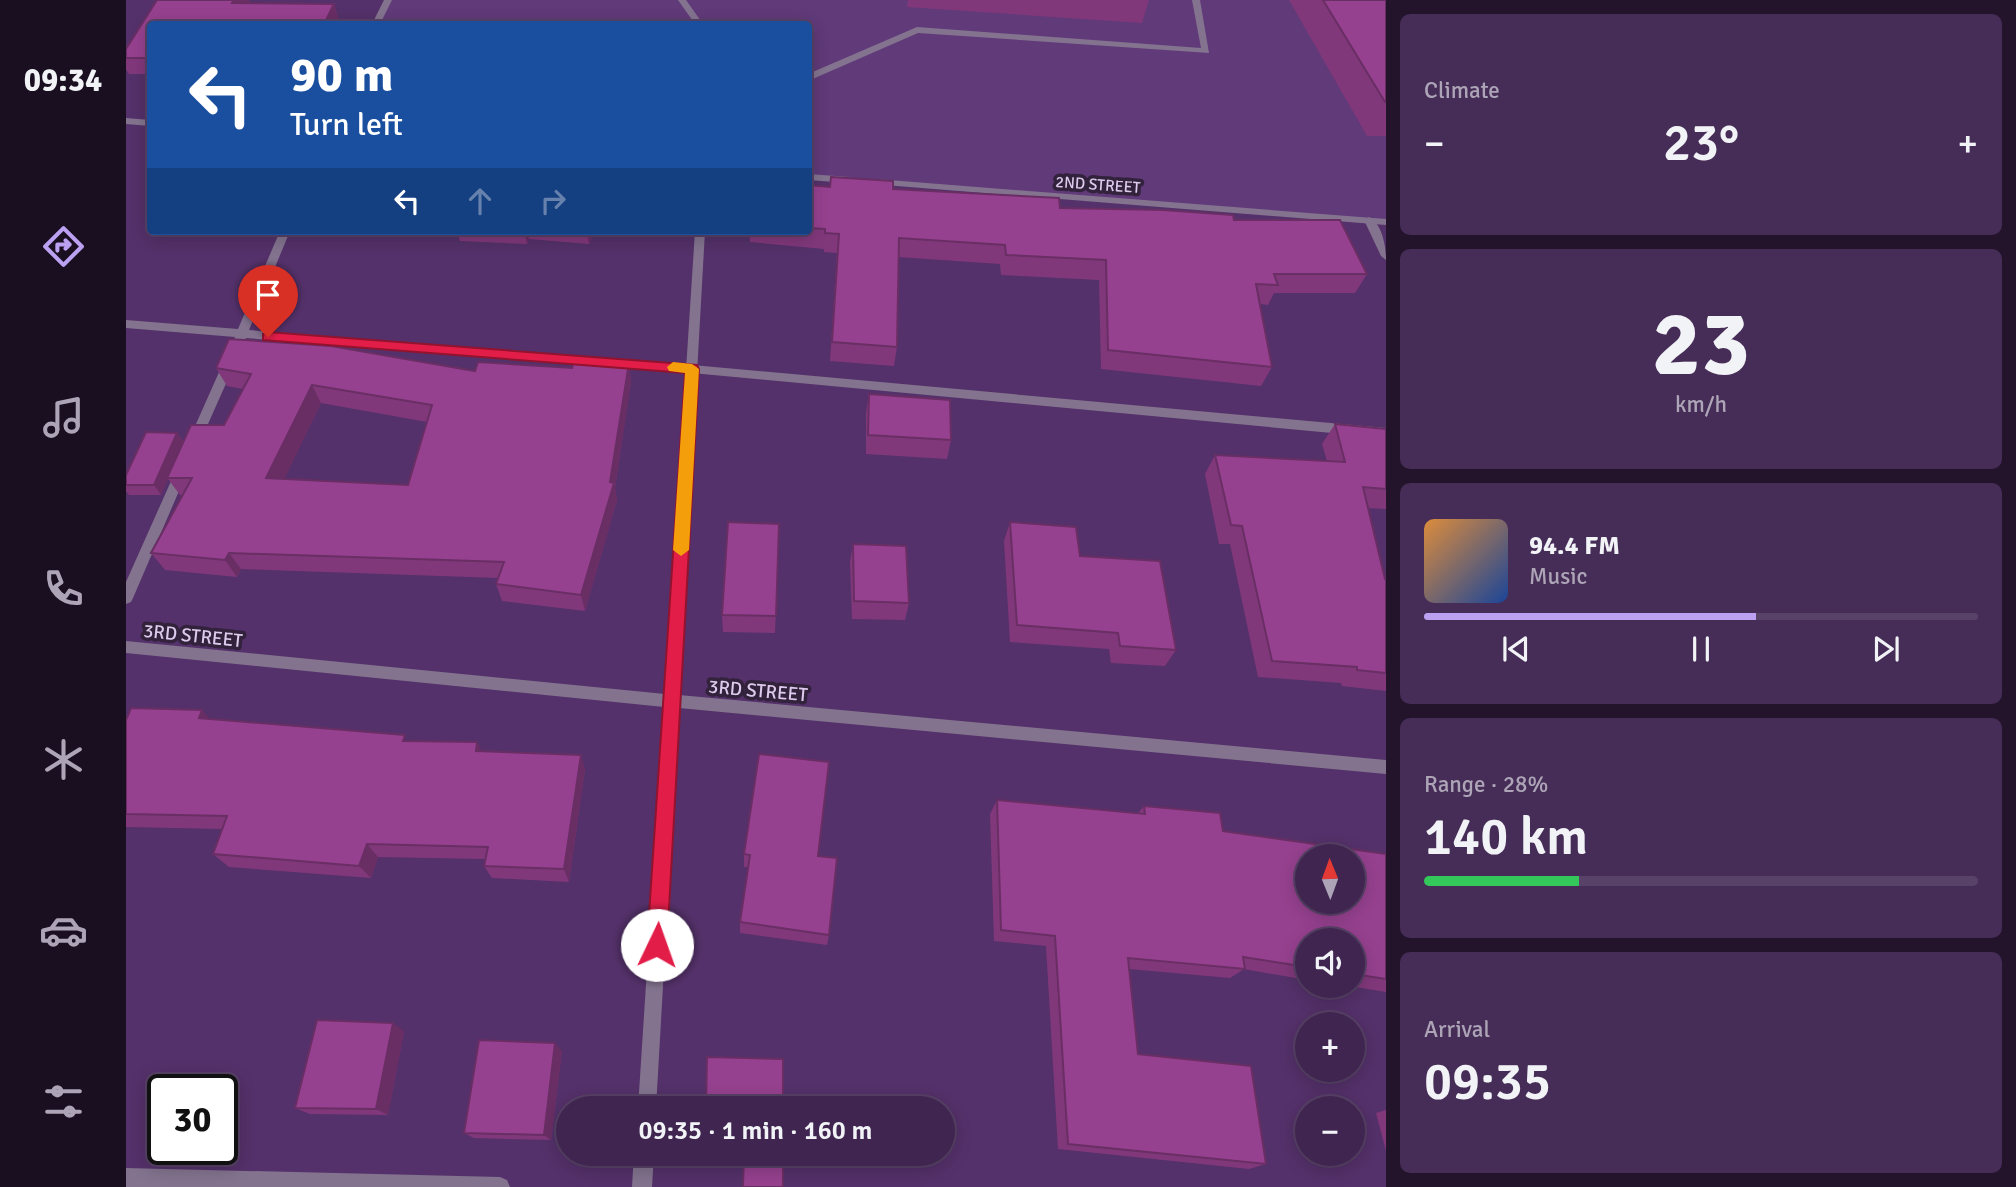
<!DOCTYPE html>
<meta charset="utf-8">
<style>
:root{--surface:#3f2550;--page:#462d57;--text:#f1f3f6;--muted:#ada5b7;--line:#584267;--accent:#bca0f2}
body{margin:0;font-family:Signika,sans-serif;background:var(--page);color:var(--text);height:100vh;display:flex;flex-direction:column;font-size:26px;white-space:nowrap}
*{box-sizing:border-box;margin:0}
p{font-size:23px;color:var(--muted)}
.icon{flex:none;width:38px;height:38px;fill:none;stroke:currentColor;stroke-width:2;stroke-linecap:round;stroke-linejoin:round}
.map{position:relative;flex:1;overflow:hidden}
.sheet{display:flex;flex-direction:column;gap:14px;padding:14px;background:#23142c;width:630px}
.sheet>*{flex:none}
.top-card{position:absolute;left:21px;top:21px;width:665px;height:214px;border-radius:7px;box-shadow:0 4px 18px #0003,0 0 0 2px var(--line);background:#1a4fa0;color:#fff;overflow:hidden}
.needle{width:46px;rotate:359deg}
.controls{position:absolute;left:1169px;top:844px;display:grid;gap:14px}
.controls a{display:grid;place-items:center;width:70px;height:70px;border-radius:50%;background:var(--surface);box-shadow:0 4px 18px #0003,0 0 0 2px var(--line);font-size:35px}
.speed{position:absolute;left:21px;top:1074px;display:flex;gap:14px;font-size:35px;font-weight:700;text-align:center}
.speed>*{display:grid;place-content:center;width:91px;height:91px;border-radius:50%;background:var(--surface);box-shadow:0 4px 18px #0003,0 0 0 2px var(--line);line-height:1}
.speed .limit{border:4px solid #111;border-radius:10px;background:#fff;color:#111}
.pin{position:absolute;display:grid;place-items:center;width:60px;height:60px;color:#fff;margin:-72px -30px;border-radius:50% 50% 50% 0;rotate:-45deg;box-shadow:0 0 7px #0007}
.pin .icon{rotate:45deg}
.me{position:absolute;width:77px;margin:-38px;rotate:3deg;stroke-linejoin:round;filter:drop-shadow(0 0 5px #0008)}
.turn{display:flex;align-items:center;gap:24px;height:147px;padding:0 28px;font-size:32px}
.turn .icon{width:91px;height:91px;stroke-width:2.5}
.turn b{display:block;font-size:49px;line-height:60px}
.lanes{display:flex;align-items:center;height:66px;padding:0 28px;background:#0003;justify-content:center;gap:35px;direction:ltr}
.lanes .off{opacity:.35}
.big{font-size:52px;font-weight:600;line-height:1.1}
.sheet .card{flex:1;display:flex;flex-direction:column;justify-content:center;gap:10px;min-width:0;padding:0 24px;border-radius:10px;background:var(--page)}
.sheet .dial{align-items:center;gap:0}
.dial b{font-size:91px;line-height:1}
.song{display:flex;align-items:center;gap:21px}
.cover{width:84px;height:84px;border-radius:10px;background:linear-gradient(135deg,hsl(30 70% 55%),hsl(220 70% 35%))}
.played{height:7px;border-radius:4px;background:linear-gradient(90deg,var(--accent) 60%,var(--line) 60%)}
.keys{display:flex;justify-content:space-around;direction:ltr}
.heat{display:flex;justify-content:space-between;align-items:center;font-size:38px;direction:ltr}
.charge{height:10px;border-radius:5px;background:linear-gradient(90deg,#34c759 28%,var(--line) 0)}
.trip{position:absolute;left:430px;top:1096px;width:399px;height:70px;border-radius:35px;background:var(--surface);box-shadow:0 4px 18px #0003,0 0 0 2px var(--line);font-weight:600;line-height:70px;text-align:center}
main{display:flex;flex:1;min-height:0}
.dock{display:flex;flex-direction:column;width:126px;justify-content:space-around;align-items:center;background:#190f20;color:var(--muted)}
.dock .icon{width:49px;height:49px}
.dock .current{color:var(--accent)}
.dock b{font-size:32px;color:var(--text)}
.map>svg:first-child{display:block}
.built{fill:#603a79}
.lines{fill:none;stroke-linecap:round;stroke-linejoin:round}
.service{fill:#83738f;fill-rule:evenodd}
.minor{fill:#83738f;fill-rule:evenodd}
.wall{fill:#81387b;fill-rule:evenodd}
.shaded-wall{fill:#692e64}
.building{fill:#96418f;stroke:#692e64;stroke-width:2;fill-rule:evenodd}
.route{fill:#e11d48;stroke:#92132f;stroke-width:2}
.slow{fill:#f59e0b}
.labels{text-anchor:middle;stroke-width:7;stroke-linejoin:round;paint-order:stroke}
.far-street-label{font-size:16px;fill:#ddcaec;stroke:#32223c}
.street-label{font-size:19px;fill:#ddcaec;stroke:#32223c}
</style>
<main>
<nav class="dock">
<b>09:34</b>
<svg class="icon current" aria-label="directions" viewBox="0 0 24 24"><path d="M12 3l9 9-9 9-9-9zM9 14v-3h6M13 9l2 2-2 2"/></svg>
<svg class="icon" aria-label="music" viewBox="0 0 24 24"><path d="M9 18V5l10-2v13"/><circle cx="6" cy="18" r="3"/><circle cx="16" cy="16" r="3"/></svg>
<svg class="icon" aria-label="phone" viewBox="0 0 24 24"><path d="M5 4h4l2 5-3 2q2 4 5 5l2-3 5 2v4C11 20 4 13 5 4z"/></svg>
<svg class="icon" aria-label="climate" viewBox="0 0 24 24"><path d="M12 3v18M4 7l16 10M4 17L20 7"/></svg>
<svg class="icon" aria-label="car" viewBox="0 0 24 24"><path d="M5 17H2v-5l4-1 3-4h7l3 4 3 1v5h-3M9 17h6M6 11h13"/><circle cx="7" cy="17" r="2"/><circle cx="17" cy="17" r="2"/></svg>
<svg class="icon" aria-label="filters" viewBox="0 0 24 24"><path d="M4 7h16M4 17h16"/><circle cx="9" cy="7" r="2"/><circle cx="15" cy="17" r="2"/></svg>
</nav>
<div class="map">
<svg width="1260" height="1187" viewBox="0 0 1260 1187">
<rect width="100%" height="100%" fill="#54316a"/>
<!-- built -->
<path class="built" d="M262,0h998v222l-577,-45 -1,-153h-432z"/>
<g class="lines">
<!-- service -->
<path class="service" d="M258,0h8l-12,24h-8z
M552,0h8l17,24h-8z
M1066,0h8l9,53 -291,-20 -110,48v-7l109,-47 284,21z
M1243,217c13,7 17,28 17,43l-5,-4 -17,-36z
M154,231h10l-41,99 443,35 694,63v10l-694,-65 -446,-35 -4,8 -4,1 -6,-4 3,-6 -109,-9v-8l112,9z
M104,357l6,4 -36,81 -2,3h-8l-2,-3 36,-81z
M56,465l6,5 -55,128 -2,4 -5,2v-22l50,-112z
M0,1168l374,9 7,3 3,7h-384z"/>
<!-- minor -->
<path class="minor" d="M0,118l24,2v6l-24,-2z
M682,174l41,3 5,3 -5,3 -41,-3z
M750,179l510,40v6l-514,-41v-4z
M569,231h10l-26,464 707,65v14l-707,-66 -23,400h-18l26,-401 -538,-54v-12l539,53z
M508,1153h20l-2,34h-20z"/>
</g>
<!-- wall -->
<path class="wall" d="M31,0h93l-2,3 86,1 5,17 -2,3h-187v50h-21l-3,-5v-20z
M782,0h241l-7,23 -235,-16z
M1163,0h97v136h-19z
M682,185l85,4 167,19 174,12 133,54 -12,19h-81l-6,12 -8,-1 12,63 -11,19 -160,-17 -2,-89 -98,-5 -1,-11 -102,-7 -1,90 -3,19 -64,-5 7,-108 -13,-1v-3l-74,-7v-11h58z
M331,231h137l-5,13 -60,-5 -2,5 -67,-3z
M503,363l2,18 -16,107 2,12 -32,111 -83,-10 -6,-17 2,-6 -257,-9 -4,8 -72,-7 -14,-17 32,-58h-3l-12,-16 -7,16h-32l-3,-4v-16l51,-42 6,8 41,-16 19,-36 -16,-3 -11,-18 259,3 97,-3zM195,403l106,19 -19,63 -124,-6z
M743,394l82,46 -4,19 -81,-5v-41z
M1209,424l51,5v80l-19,-1 18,71h1v112l-44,-5 -1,-3 -83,-6 -28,-133h-11l-14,-70 10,-19 112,6 -5,-17z
M884,522l70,34 96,94 -11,16 -54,-3 -2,-14 -99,-7 -6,-101z
M653,524l-4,109 -52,-1 -1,-17z
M727,544l56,59 -4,17 -53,-1 -2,-57z
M84,719l199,22 68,1 5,10 103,17 -16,113 -77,-4 -8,-12 1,-7 -107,-2 -7,21 -142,-11 -16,-13 10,-25 -97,-2v-107z
M871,800l141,13 6,-7 79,25 163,23v138l-43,-7h10v-45h-46v40l-63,-11 -14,9 -101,-9 9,85 128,110 -17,5 -191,-20 -12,-203 -52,-5 -4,-127z
M618,854l74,2 11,79 -2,10 -87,-12v-11l8,-55h-4z
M278,1031l-16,84 -78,-1 -15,-6z
M436,1051l-11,89 -77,-2 -10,-5z
M1260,1110v41l-10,-38z
M580,1153h77l-39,2 -38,-1z"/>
<!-- shaded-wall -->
<path class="shaded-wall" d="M108,0h16l-11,19 -7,-16z
M208,4l5,17 -2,3h-13z
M398,231h3l2,8 -2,5z
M461,231h7l-5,13z
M503,363l2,18 -16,107 2,12 -32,111 -4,-16 29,-113z
M186,385l9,18 -45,93 -10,-18z
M51,433l7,10 -17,35 1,1 -7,16 -7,-10z
M103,553l12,16 -4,8 -12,-17z
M76,710l14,16 -17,-8z
M351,742l8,15 -9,-6z
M455,755l4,14 -16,113 -5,-13z
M241,844l11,13 -7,21 -12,-12z
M267,1023l11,8 -16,84 -12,-6z
M429,1043l7,8 -11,89 -7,-5z"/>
<!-- building -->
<path class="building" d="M31,0h77l-2,3 102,1 -10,20h-174v34h-24v-9z
M1197,0h63v102h-1z
M705,177l62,4v8l166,9 1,10 103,2 70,5 1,5h106l27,54h-93l4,11 -22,-1 16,83 -164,-17 -2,-90 -100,-5 -1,-10 -106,-7 -2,109 -65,-5 7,-108 -14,-1v-4l-17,-1v-43l22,2z
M103,339l102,7 144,25 3,-9 94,6 2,-7 55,2 -19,119 4,1 -33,112 -85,-11 8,-22 -275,-9 -4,7 -74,-7 41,-75h-25l24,-53h33l27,-51 -35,-6zM186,385l120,20 -24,80 -142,-7z
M743,394l81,6 1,40 -83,-5z
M1209,424l51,5v60l-23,-2 22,92h1v94l-29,-3v-3l-85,-6 -30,-135 -11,-1 -16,-70 130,7z
M20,432l31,1 -23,52h-28v-10z
M602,522l51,2 -3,92 -54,-1z
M884,522l66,5 4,29 80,5 16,89 -56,-4 -2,-13 -101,-8z
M727,544l53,2 3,57 -55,-2z
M5,708l71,2 -3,8 206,17 -2,6 74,1 -1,9 105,4 -17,114 -80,-3 4,-19 -121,-3 -8,22 -146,-12 14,-38 -101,-2v-94z
M633,754l70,8 -11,94 19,2 -8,77 -89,-13 10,-67 -6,-1z
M871,800l148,14 -1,-8 76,7 3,18 163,23v125l-33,-5v-34h-46v27l-64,-10 2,12 -117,-11 10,96 113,12 15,98 -198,-20 -13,-208 -54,-6zM1181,856h46v45h-46z
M191,1020l76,3 -17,86 -81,-1z
M353,1040l76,3 -11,92 -80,-2z
M581,1057l76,2v49h-77z
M618,1153h39v34h-40z"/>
<!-- route -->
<path class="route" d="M142,332l429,33 2,4 -32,576 -3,7 -7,3 -7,-3 -3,-7 38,-572 -422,-33v-6z"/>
<!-- slow -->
<path class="slow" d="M547,362l19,2 7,5 -10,181 -8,6 -8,-6 12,-177 -16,-2 -2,-4z"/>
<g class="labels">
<!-- far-street labels -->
<g class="far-street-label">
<text transform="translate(972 184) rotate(4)" y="6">2ND STREET</text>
</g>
<!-- street labels -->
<g class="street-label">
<text transform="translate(67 635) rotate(6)" y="7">3RD STREET</text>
<text transform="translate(632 690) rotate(5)" y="7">3RD STREET</text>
</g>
</g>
</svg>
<div class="controls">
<a><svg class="needle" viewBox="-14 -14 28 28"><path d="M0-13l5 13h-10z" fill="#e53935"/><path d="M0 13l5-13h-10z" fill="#ada5b7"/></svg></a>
<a><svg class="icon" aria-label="sound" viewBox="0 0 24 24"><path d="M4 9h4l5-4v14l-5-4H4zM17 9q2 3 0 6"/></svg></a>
<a>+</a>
<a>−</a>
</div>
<div class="speed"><div class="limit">30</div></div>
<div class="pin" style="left:142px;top:337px;background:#d93025"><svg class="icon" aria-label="arrive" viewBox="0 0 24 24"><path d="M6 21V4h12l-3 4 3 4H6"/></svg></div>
<svg class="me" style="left:531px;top:945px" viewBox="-20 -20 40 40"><circle r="19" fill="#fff"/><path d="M0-13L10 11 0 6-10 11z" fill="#e11d48"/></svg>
<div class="trip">09:35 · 1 min · 160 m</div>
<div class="top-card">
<div class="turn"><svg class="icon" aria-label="left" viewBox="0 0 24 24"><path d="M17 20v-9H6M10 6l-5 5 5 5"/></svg><div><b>90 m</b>Turn left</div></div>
<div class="lanes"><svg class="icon" aria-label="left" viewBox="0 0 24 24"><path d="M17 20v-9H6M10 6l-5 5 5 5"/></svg><svg class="icon off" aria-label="ahead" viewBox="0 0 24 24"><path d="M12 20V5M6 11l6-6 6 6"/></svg><svg class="icon off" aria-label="right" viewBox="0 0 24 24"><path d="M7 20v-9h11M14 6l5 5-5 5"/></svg></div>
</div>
</div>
<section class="sheet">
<div class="card"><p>Climate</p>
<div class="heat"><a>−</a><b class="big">23°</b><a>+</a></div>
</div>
<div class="card dial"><b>23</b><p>km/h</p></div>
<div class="card">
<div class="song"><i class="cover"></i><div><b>94.4 FM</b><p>Music</p></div></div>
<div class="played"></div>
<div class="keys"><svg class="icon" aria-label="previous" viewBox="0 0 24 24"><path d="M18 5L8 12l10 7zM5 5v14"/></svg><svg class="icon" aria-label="pause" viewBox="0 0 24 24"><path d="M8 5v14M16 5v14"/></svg><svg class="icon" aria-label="next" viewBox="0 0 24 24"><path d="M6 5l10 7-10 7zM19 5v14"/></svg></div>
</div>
<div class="card"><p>Range · 28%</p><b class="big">140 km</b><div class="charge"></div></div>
<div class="card"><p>Arrival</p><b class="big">09:35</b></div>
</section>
</main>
